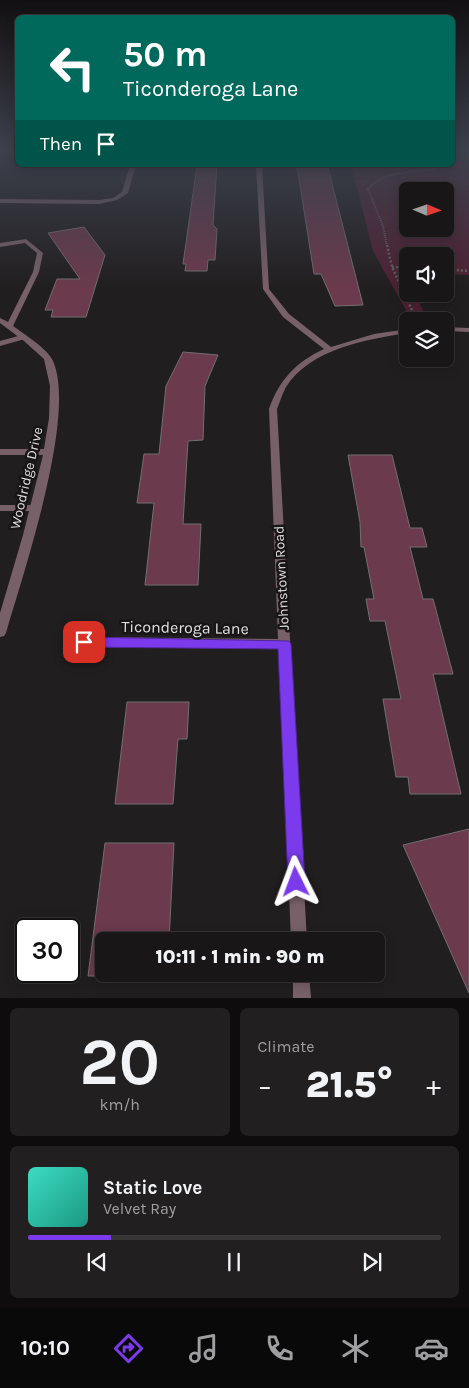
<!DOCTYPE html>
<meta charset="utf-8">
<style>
:root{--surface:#191617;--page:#221f20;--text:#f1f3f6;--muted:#9f9fa1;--line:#373536;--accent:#7c3aed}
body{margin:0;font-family:Karla,sans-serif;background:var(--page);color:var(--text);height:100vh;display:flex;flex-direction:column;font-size:19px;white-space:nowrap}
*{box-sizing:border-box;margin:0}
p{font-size:16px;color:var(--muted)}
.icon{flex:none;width:28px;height:28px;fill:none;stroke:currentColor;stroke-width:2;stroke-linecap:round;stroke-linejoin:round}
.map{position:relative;height:998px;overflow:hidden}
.drawer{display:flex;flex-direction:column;gap:10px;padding:10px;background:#0e0c0d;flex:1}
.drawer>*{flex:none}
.guide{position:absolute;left:15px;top:15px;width:440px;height:152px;border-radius:8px;box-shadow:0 2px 12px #0003,0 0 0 1px var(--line);background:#00695c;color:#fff;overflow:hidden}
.needle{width:32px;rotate:92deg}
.tools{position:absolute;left:399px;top:182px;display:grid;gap:10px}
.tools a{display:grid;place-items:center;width:55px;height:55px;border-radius:8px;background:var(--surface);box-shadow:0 2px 12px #0003,0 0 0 1px var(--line);font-size:25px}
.speed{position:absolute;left:15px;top:918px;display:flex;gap:10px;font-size:25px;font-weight:700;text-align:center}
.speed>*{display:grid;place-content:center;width:65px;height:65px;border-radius:50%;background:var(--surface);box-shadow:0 2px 12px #0003,0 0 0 1px var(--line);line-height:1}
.speed .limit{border:2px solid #111;border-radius:8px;background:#fff;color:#111}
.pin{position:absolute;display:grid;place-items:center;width:42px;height:42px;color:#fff;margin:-21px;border-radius:10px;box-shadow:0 2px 8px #0006}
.me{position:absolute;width:55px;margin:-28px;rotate:357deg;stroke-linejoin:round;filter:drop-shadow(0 0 4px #0008)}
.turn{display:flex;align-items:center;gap:18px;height:105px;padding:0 25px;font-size:22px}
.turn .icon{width:65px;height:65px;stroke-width:2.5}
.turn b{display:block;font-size:35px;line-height:42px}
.then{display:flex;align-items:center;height:48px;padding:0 25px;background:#0003;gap:10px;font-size:19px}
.big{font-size:38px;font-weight:800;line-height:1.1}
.drawer .tile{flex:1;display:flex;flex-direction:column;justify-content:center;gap:8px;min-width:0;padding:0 18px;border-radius:8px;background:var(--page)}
.drawer .dial{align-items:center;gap:0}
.dial b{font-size:65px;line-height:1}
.song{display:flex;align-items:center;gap:15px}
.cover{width:60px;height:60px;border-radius:8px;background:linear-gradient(135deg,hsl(170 70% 55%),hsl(170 70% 35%))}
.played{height:5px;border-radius:2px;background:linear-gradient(90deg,var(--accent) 20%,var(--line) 20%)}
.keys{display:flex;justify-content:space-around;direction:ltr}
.heat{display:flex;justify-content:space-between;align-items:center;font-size:28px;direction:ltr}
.drawer .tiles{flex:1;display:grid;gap:10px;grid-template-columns:1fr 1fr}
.tile:last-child{grid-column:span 2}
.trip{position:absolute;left:95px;top:932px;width:290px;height:50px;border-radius:8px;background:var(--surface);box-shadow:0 2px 12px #0003,0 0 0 1px var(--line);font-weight:800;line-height:50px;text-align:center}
.tab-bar{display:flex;height:80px;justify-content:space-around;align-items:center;background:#0a0909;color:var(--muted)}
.tab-bar .icon{width:35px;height:35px}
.tab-bar .on{color:var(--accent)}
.tab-bar b{font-size:22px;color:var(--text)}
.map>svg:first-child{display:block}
.green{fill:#4f2133;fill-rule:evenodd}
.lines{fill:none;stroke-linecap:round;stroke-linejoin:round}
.stream{fill:#250010;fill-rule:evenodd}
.building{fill:#6b3a4c;stroke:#736f70}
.path-far1{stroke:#646162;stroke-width:2;stroke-dasharray:1 1;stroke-linecap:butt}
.path{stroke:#646162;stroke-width:2.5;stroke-dasharray:2 2;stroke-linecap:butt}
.lane{fill:#786068;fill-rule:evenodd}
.street{fill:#786068;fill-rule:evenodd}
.route{fill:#7c3aed;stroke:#51269a}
.labels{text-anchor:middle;stroke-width:5;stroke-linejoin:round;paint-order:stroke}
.street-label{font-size:14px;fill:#e0dede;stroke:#181516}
.near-street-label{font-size:16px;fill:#e0dede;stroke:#181516}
</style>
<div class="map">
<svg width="469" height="998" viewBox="0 0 469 998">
<rect width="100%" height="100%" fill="#211e1f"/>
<!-- green -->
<path class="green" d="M453,150h16v125l-24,-1v-18h-37l-1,16h-2l2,6 1,16h7l13,27h-16l-39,-70 -22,-86h101zM408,191h37v38h-37z"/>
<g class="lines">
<!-- stream -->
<path class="stream" d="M469,151v2l-17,4v-2z"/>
</g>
<!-- building -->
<path class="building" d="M197,165h20l-4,60 4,4 -2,31h-7l-1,11h-22l1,-7h-3z
M297,166l31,2 35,137 -28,1 -14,-32h-7z
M84,227l21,28 -19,62h-35l2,-7h-8l12,-31h23l-32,-46z
M183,352l35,3 -13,31 -2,54 -15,1 -5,83h18l-3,61h-53l9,-82h-17l7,-49h15l7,-68z
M348,455h44l18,73h12l5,19h-17l13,52h10l20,75h-20l28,120h-51l-2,-17h-12l-13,-78h18l-16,-78h-15l-4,-22h8l-10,-52h-3l-1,-25z
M127,702h62l-2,37h-9l-5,65h-58z
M469,829v164l-66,-148z
M105,843h69l-5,98h-65v33h64l-1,2h-79z"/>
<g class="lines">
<!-- path-far1 -->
<path class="path-far1" d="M387,246l-4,-20 -15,-37c16,-19 46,-16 68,-20l2,-4"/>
<!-- path -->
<path class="path" d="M387,245l5,22 25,54
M392,267l16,1
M445,269l24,2"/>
<!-- lane -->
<path class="lane" d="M22,335l4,2 -1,2 -25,7v-5z
M0,449h48l5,3 -5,3h-48z
M0,505h35l5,3 -5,3h-35z"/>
<!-- street -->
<path class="street" d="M130,165h6l-8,28 -11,7 -18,4 -99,-1v-4l99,1 14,-2 9,-6z
M256,165h6l7,124 20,25 42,33 43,-13 34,-5v4c-41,6 -98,16 -122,54 -4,7 -6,15 -9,22l30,532h-16l-12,-293 -194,-1 -4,-2 -2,-3 2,-3 4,-2 193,2 -9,-230c10,-29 27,-47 55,-60l-41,-32 -20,-28z
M26,239l17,14 -4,19 -26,54c11,8 35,23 40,35 24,54 -30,213 -47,272l-2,3 -4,1v-24l23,-78 20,-80 6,-37 1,-32 -6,-27 -20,-18 -24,-18v-5l8,4 25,-50 4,-19 -12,-10 -25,4v-4z
M445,327l24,1v4l-24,-1z
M293,974h16l2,24h-18z"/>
</g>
<!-- sky -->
<linearGradient id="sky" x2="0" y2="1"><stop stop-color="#121011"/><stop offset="0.52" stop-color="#3d414d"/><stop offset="1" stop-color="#3d414d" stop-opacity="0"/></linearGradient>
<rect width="469" height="289" fill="url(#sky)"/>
<!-- route -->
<path class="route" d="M84,637l205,4 2,3 14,238 -2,6 -7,2 -6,-2 -2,-6 -10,-233 -194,-2 -6,-5z"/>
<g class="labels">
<!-- street labels -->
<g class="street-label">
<text transform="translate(26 478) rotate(-77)" y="5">Woodridge Drive</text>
<text transform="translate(281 578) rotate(-93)" y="5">Johnstown Road</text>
</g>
<!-- near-street labels -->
<g class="near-street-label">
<text transform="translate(185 627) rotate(1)" y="6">Ticonderoga Lane</text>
</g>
</g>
</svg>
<div class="tools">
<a><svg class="needle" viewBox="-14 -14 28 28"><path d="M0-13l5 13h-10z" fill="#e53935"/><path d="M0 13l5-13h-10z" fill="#9f9fa1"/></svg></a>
<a><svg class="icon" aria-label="sound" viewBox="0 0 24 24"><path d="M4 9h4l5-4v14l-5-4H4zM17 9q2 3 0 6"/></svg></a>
<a><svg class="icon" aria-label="layers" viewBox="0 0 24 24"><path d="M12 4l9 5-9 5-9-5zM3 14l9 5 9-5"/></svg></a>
</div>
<div class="speed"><div class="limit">30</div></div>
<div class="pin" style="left:84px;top:642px;background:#d93025"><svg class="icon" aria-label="arrive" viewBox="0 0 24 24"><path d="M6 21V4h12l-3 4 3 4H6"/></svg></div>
<svg class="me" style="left:296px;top:882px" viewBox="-20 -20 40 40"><path d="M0-17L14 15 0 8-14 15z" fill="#7c3aed" stroke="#fff" stroke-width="4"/></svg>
<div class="trip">10:11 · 1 min · 90 m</div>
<div class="guide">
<div class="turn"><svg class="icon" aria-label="left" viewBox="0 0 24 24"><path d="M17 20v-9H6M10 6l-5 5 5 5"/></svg><div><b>50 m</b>Ticonderoga Lane</div></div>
<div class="then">Then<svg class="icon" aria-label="arrive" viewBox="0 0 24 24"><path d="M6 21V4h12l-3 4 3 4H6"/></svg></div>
</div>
</div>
<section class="drawer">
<div class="tiles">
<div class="tile dial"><b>20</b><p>km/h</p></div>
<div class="tile"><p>Climate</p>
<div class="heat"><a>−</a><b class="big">21.5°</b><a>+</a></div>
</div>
<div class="tile">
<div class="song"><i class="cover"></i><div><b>Static Love</b><p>Velvet Ray</p></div></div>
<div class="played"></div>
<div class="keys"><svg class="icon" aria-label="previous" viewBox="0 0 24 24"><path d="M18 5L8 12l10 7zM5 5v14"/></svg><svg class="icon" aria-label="pause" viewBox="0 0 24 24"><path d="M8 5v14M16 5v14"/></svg><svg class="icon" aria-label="next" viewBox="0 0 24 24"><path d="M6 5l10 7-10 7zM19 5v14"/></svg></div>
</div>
</div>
</section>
<nav class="tab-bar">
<b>10:10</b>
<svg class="icon on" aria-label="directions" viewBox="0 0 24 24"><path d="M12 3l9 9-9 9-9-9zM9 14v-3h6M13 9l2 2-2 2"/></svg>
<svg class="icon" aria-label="music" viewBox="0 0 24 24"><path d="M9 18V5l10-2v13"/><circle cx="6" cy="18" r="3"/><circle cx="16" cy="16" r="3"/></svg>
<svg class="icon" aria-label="phone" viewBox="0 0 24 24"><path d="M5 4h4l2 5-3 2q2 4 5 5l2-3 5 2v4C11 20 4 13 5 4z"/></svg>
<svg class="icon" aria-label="climate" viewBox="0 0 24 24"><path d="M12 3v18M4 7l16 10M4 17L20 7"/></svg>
<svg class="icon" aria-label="car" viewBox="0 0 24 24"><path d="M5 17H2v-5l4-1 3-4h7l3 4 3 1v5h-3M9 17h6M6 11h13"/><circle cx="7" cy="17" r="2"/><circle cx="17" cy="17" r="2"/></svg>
</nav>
